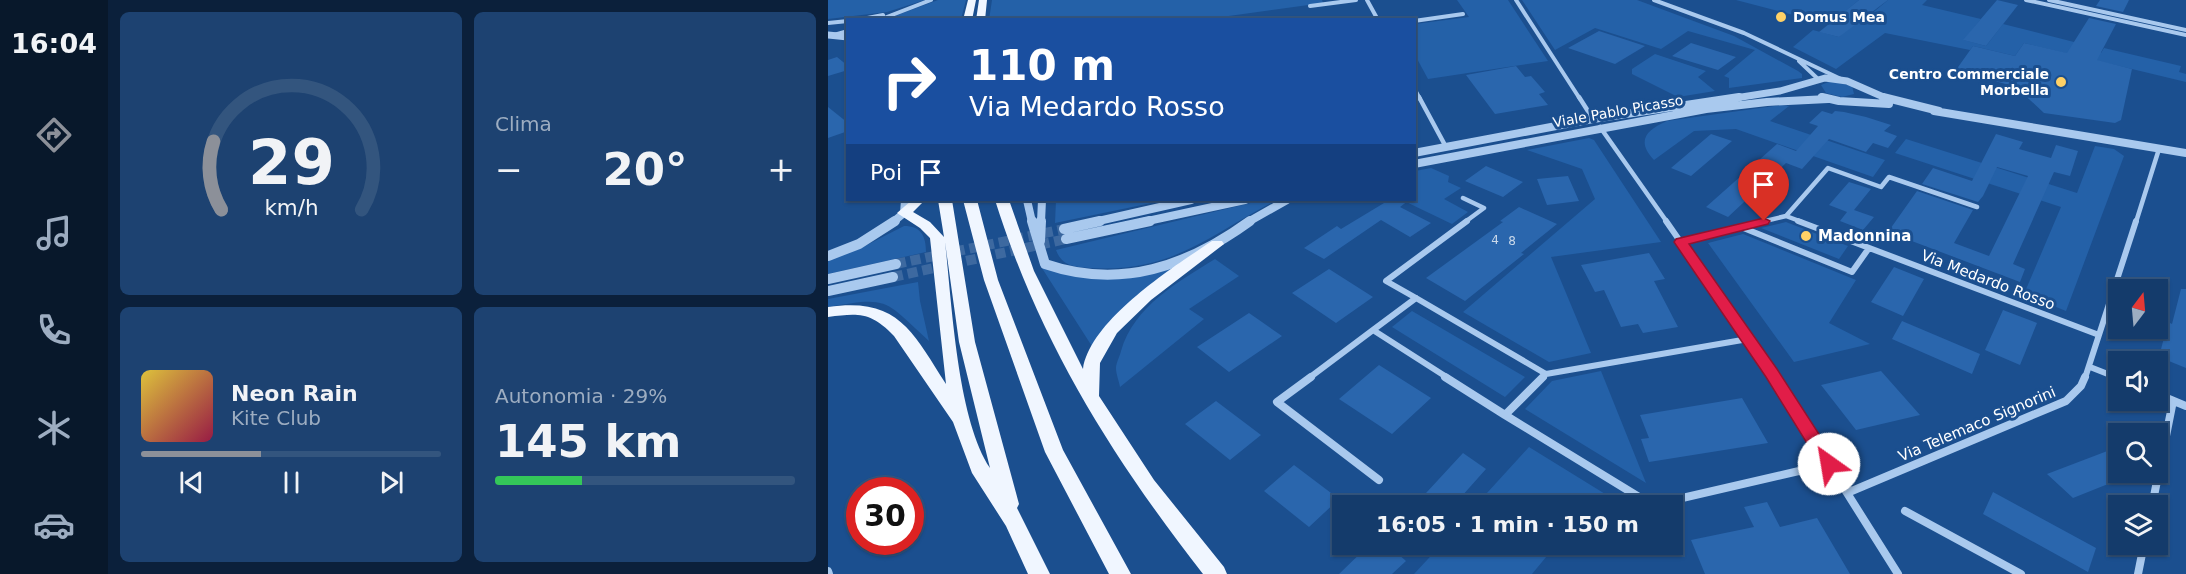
<!DOCTYPE html>
<html lang="it">
<meta charset="utf-8">
<style>
:root{--surface:#143b6b;--page:#1d4271;--text:#f1f3f6;--muted:#9dadc1;--line:#33557e;--accent:#8c9099}
body{margin:0;font-family:"DejaVu Sans",sans-serif;background:var(--page);color:var(--text);height:100vh;display:flex;flex-direction:column;font-size:22px;white-space:nowrap}
*{box-sizing:border-box;margin:0}
p{font-size:20px;color:var(--muted)}
.icon{flex:none;width:33px;height:33px;fill:none;stroke:currentColor;stroke-width:2;stroke-linecap:round;stroke-linejoin:round}
.map{position:relative;flex:1;overflow:hidden}
.panel{display:flex;flex-direction:column;gap:12px;padding:12px;background:#0b203b;width:720px}
.panel>*{flex:none}
.guide{position:absolute;left:18px;top:18px;width:570px;height:183px;border-radius:0px;box-shadow:0 2px 4px #0004,0 0 0 2px var(--line);background:#1a4fa0;color:#fff;overflow:hidden}
.needle{width:39px;rotate:16deg}
.controls{position:absolute;left:1280px;top:279px;display:grid;gap:12px}
.controls a{display:grid;place-items:center;width:60px;height:60px;border-radius:0px;background:var(--surface);box-shadow:0 2px 4px #0004,0 0 0 2px var(--line);font-size:30px}
.speed{position:absolute;left:18px;top:477px;display:flex;gap:12px;font-size:30px;font-weight:700;text-align:center}
.speed>*{display:grid;place-content:center;width:78px;height:78px;border-radius:50%;background:var(--surface);box-shadow:0 2px 4px #0004,0 0 0 2px var(--line);line-height:1}
.speed .limit{border:9px solid #d22;background:#fff;color:#111}
.pin{position:absolute;display:grid;place-items:center;width:51px;height:51px;color:#fff;margin:-62px -26px;border-radius:50% 50% 50% 0;rotate:-45deg;box-shadow:0 0 6px #0007}
.pin .icon{rotate:45deg}
.me{position:absolute;width:66px;margin:-33px;rotate:328deg;stroke-linejoin:round;filter:drop-shadow(0 0 4px #0008)}
.turn{display:flex;align-items:center;gap:21px;height:126px;padding:0 24px;font-size:27px}
.turn .icon{width:78px;height:78px;stroke-width:2.5}
.turn b{display:block;font-size:42px;line-height:51px}
.then{display:flex;align-items:center;height:57px;padding:0 24px;background:#0003;gap:12px;font-size:22px}
.big{font-size:45px;font-weight:700;line-height:1.1}
.panel .card{flex:1;display:flex;flex-direction:column;justify-content:center;gap:9px;min-width:0;padding:0 21px;border-radius:9px;background:var(--page)}
.panel .dial{align-items:center;gap:0}
.dial svg{height:156px;overflow:visible;fill:none;stroke:var(--line);stroke-width:7;stroke-linecap:round;text-anchor:middle}
.dial text{fill:var(--text);stroke:none}
.song{display:flex;align-items:center;gap:18px}
.cover{width:72px;height:72px;border-radius:9px;background:linear-gradient(135deg,hsl(50 70% 55%),hsl(340 70% 35%))}
.played{height:6px;border-radius:3px;background:linear-gradient(90deg,var(--accent) 40%,var(--line) 40%)}
.keys{display:flex;justify-content:space-around;direction:ltr}
.heat{display:flex;justify-content:space-between;align-items:center;font-size:33px;direction:ltr}
.charge{height:9px;border-radius:4px;background:linear-gradient(90deg,#34c759 29%,var(--line) 0)}
.panel .tiles{flex:1;display:grid;gap:12px;grid-template-columns:repeat(2,1fr)}
.trip{position:absolute;left:504px;top:495px;width:351px;height:60px;border-radius:0px;background:var(--surface);box-shadow:0 2px 4px #0004,0 0 0 2px var(--line);font-weight:700;line-height:60px;text-align:center}
main{display:flex;flex:1;min-height:0}
.tab-bar{display:flex;flex-direction:column;width:108px;justify-content:space-around;align-items:center;background:#08182b;color:var(--muted)}
.tab-bar .icon{width:42px;height:42px}
.tab-bar .selected{color:var(--accent)}
.tab-bar b{font-size:27px;color:var(--text)}
.map>svg:first-child{display:block}
.green{fill:#2461a8}
.building{fill:#2a66ad}
.lines{fill:none;stroke-linecap:round;stroke-linejoin:round}
.tertiary-tunnel{stroke:#3d69a0;stroke-width:10;stroke-dasharray:10 5;stroke-linecap:butt}
.minor-far3{stroke:#a9c9ee;stroke-width:4}
.minor-far2{stroke:#a9c9ee;stroke-width:4.5}
.minor-far1{stroke:#a9c9ee;stroke-width:6}
.minor{stroke:#a9c9ee;stroke-width:8}
.tertiary-far2{stroke:#a9c9ee;stroke-width:7}
.tertiary-far1{stroke:#a9c9ee;stroke-width:8}
.tertiary{stroke:#a9c9ee;stroke-width:10}
.primary{fill:#f0f6ff;fill-rule:evenodd}
.route{fill:#e11d48;stroke:#92132f;stroke-width:1.5}
.poi-dot{fill:#ffd166;stroke:#1b4f8f;stroke-width:2}
.labels{text-anchor:middle;stroke-width:6;stroke-linejoin:round;paint-order:stroke}
.number-label{font-size:12px;fill:#cad9ea}
.far-poi-label{font-size:14px;font-weight:bold;fill:#fff;stroke:#1b4f8f;text-anchor:start}
.far-street-label{font-size:14px;fill:#fff;stroke:#1b4f8f}
.poi-label{font-size:15px;font-weight:bold;fill:#fff;stroke:#1b4f8f;text-anchor:start}
.street-label{font-size:15px;fill:#fff;stroke:#1b4f8f}
</style>
<main>
<nav class="tab-bar">
<b>16:04</b>
<svg class="icon selected" aria-label="directions" viewBox="0 0 24 24"><path d="M12 3l9 9-9 9-9-9zM9 14v-3h6M13 9l2 2-2 2"/></svg>
<svg class="icon" aria-label="music" viewBox="0 0 24 24"><path d="M9 18V5l10-2v13"/><circle cx="6" cy="18" r="3"/><circle cx="16" cy="16" r="3"/></svg>
<svg class="icon" aria-label="phone" viewBox="0 0 24 24"><path d="M5 4h4l2 5-3 2q2 4 5 5l2-3 5 2v4C11 20 4 13 5 4z"/></svg>
<svg class="icon" aria-label="climate" viewBox="0 0 24 24"><path d="M12 3v18M4 7l16 10M4 17L20 7"/></svg>
<svg class="icon" aria-label="car" viewBox="0 0 24 24"><path d="M5 17H2v-5l4-1 3-4h7l3 4 3 1v5h-3M9 17h6M6 11h13"/><circle cx="7" cy="17" r="2"/><circle cx="17" cy="17" r="2"/></svg>
</nav>
<section class="panel">
<div class="tiles">
<div class="card dial"><svg viewBox="0 0 100 80">
<path d="M14 69A42 42 0 1 1 86 69"/>
<path d="M14 69A42 42 0 0 1 10 34" stroke="#8c9099"/>
<text x="50" y="56" font-size="32" font-weight="700">29</text>
<text x="50" y="72" font-size="11">km/h</text>
</svg></div>
<div class="card"><p>Clima</p>
<div class="heat"><a>−</a><b class="big">20°</b><a>+</a></div>
</div>
<div class="card">
<div class="song"><i class="cover"></i><div><b>Neon Rain</b><p>Kite Club</p></div></div>
<div class="played"></div>
<div class="keys"><svg class="icon" aria-label="previous" viewBox="0 0 24 24"><path d="M18 5L8 12l10 7zM5 5v14"/></svg><svg class="icon" aria-label="pause" viewBox="0 0 24 24"><path d="M8 5v14M16 5v14"/></svg><svg class="icon" aria-label="next" viewBox="0 0 24 24"><path d="M6 5l10 7-10 7zM19 5v14"/></svg></div>
</div>
<div class="card"><p>Autonomia · 29%</p><b class="big">145 km</b><div class="charge"></div></div>
</div>
</section>
<div class="map">
<svg width="1358" height="574" viewBox="0 0 1358 574">
<rect width="100%" height="100%" fill="#1b4f8f"/>
<!-- green -->
<path class="green" d="M0,0h97l-38,12 -59,7z
M110,0h28l-5,19 -77,1z
M164,0h330l1,3 -123,17h-211z
M629,0h51l40,61 -120,18 -13,-24v-31l54,-7z
M694,0h115l97,36 64,35 4,3v4l-73,10v-10l-5,-2 31,-26 -67,-19 -27,18 -66,-21 -40,22z
M908,0h123l-17,14 22,6 24,-20h39l-5,5 59,14 -17,21 22,6 17,-22 71,18 27,11 3,-5 77,18 -2,6 7,2v8l-162,-39 -9,13 -42,-10 -3,4 -85,-17 -49,36 -43,-22 20,-17 26,7 8,-8z
M827,54l51,17 -8,6 17,14 -37,6 -46,-23v-5z
M1003,81l21,5 2,8 -12,3 -16,-4 -5,-8z
M953,105l8,1 -19,15 115,39 -12,17 -137,-48 -42,2 -40,29c-18,-19 -8,-30 13,-39z
M761,138l5,2 67,102 -110,15 40,96 -42,9 -86,-50 132,-113 -13,-30 -55,-19z
M1078,139l171,54 18,-47 19,3 10,7 -58,155 -42,-17 37,-87 -166,-54z
M603,168l18,8 -1,6 13,6 -17,11 24,13 -16,12 -50,-24h12l1,-29z
M228,200h110l-111,23z
M435,200h14c-68,35 -104,73 -187,68 -16,-1 -28,-2 -34,-18z
M958,222l62,24 -9,13 -78,-31z
M76,226c17,0 22,10 22,26l-98,22v-17l31,-8z
M915,234l113,46 -27,43 41,21 -76,18 -86,-119z
M367,256l-100,95 -55,-86 60,12z
M387,259l24,17 -50,33 15,10 -84,68c-1,-6 -4,-13 -4,-19 0,-5 4,-12 5,-17 13,-45 57,-69 94,-92z
M90,282l2,19 9,40c-45,-41 -39,-45 -101,-34v-8z
M584,311l113,66 -20,20 -113,-70z
M773,371l45,112 -121,-74 27,-28z
M701,447l94,58h-147z
M613,545v-1l115,1 -24,29h-118z"/>
<!-- building -->
<path class="building" d="M1031,0h29l-49,37 -20,-5z
M1169,0l21,5 -32,41 -23,-6z
M1272,0h29l-6,12 -27,-6z
M1261,18l27,6 -19,36 35,9 -11,51 -6,3 -71,-10 -28,-26 -60,-17 17,-24 42,10 9,-13 43,10z
M771,31l46,15 -30,18 -47,-16z
M863,43l45,14 -18,13 -46,-14z
M9,57l11,9v4l-20,6v-16z
M688,66l9,11 6,-1 14,16 -6,2 9,11 -53,9 -29,-39z
M0,107l20,16v8l-20,7z
M994,111l10,3 3,-3 9,1 22,5 25,8 -7,6 13,5 -9,12 -15,-5 -7,9 -37,-13 -27,30 -16,-6 -58,54 -22,-10 71,-63 19,7 22,-25 -9,-3z
M883,134l21,7 -41,35 -20,-8z
M1168,134l27,8 -4,7 32,9 5,-13 22,6 -8,25 -16,-4 -41,92 12,5 -5,13 -132,-50 29,-41 56,19 -19,33 35,13 39,-80 -31,-9 -14,29 -5,6 -56,-18 11,-16 39,13z
M658,166l37,16 -20,15 -38,-16z
M740,176l11,25 -32,4 -10,-26z
M1021,182l22,7 -17,21 20,7 -11,13 -23,-9 7,-9 -18,-7z
M561,200h20l-9,7 31,16 -21,14 -29,-17 -57,39 -20,-11 33,-22 4,3z
M691,207l38,17 -36,29 3,1 -59,47 -39,-23 77,-56 -3,-1z
M821,253l16,26 -11,2 24,46 -35,6 -5,-9 -17,3 -17,-37 -9,2 -14,-27z
M1066,267l30,12 -21,37 -32,-14z
M501,269l44,28 -37,26 -44,-30z
M1353,289h5v79l-27,-11 9,-35 4,2z
M1175,310l34,13 -17,42 -35,-15z
M421,313l33,23 -53,36 -32,-25z
M1074,321l78,33 -8,20 -80,-35z
M551,365l52,33 -39,36 -53,-35z
M1053,371l39,44 -64,15 -35,-45z
M914,398l26,45 -119,19 -8,-23 8,-1 -9,-23z
M388,401l45,34 -31,25 -45,-36z
M1282,450l8,6v24l-45,18 -26,-24z
M635,453l23,16 -33,37h-39z
M466,465l45,34 -30,28 -45,-36z
M1165,492l103,56 -8,24 -105,-58z
M939,502l13,25 37,-9 33,56h-145l-14,-34 63,-13 -10,-20z
M542,544h17l19,17 -14,13h-53z"/>
<g class="lines">
<!-- tertiary-tunnel -->
<path class="tertiary-tunnel" d="M68,264l168,-35
M65,277l173,-38"/>
<!-- minor-far3 -->
<path class="minor-far3" d="M539,0l11,20
M688,0l64,99
M826,0l90,33 97,46
M1198,0l160,35
M1221,0l137,30
M482,6l46,-6
M29,20l26,-5
M51,20l52,-20
M586,21l49,-7
M0,23l20,-2
M6,35l14,-4
M971,61l19,18
M586,88l6,11"/>
<!-- minor-far2 -->
<path class="minor-far2" d="M591,97l27,50
M751,97l14,22
M772,127l67,95
M635,198l21,10 -19,14
M958,216l42,-48 53,19 8,-10 88,30
M933,222l25,-6 16,6
M1308,222l23,-73"/>
<!-- minor-far1 -->
<path class="minor-far1" d="M838,221l109,157
M970,221l301,114
M913,227l111,45 17,-24
M853,242l86,-21
M588,298l130,76 -4,4
M588,298l-43,32 75,48
M588,298l-30,-17 81,-60
M1262,367l28,11
M718,374l202,-35
M481,378l64,-48
M1257,378l51,-157"/>
<!-- minor -->
<path class="minor" d="M483,377l-34,25 102,78
M617,377l60,38 38,-38
M946,377l124,197
M1286,377l4,1
M1329,394l29,12
M677,415l147,90 177,-41
M1019,493l219,-92 15,-15 4,-9
M1324,506l21,-105
M1077,511l116,63
M0,571l1,3
M1310,574l6,-30"/>
<!-- tertiary-far2 -->
<path class="tertiary-far2" d="M0,35l20,2
M993,97l8,2
M901,99l51,-8 45,-13 22,3 41,18"/>
<!-- tertiary-far1 -->
<path class="tertiary-far1" d="M994,97l17,4 50,3
M1055,97l56,14
M1106,111l252,42
M586,153l179,-34 146,-22
M586,164l292,-55 61,-7 61,-3
M199,200l5,22
M65,222l11,-9 1,-13
M213,222l1,-22
M266,222l97,-22
M315,222l102,-22
M420,222l39,-22"/>
<!-- tertiary -->
<path class="tertiary" d="M204,221l13,43c76,26 143,2 205,-43
M236,229l36,-8
M238,239l84,-18
M212,241l1,-20
M0,256l31,-12 36,-23
M0,279l68,-15
M0,291l65,-14"/>
<!-- primary -->
<path class="primary" d="M140,0h8l-4,20h-9z
M151,0h8l-2,20h-9z
M84,200h13l-12,12 17,10 14,15 -6,-37h14l23,142 44,162 -2,4 33,66h-22l-22,-48 -34,-53 -19,-51 -59,-86c-23,-24 -35,-23 -66,-19v-10c70,-10 84,24 118,77l-16,-146 -10,-10 -23,-15zM117,242l14,100 31,126c-33,-50 -38,-165 -45,-226z
M135,200h14l21,80 65,170 68,124h-22l-64,-122 -61,-172z
M167,200h14l25,71 49,98c7,-49 90,-102 129,-128h10l2,3 -73,56 -34,33 -17,30 -1,33 55,84 70,87 3,7h-24c-91,-117 -163,-231 -208,-374z"/>
</g>
<!-- route -->
<path class="route" d="M936,218l6,3 -2,3 -79,20 88,125 58,90 3,5 -3,5 -6,2 -6,-2 -57,-92 -92,-135 2,-3z"/>
<!-- markers -->
<g class="poi-dot">
<circle cx="953" cy="17" r="6"/>
<circle cx="1233" cy="82" r="6"/>
<circle cx="978" cy="236" r="6"/>
</g>
<g class="labels">
<!-- number labels -->
<g class="number-label">
<text x="667" y="244">4</text>
<text x="684" y="245">8</text>
</g>
<!-- far-poi labels -->
<g class="far-poi-label">
<text x="965" y="22">Domus Mea</text>
<text x="1221" y="79" text-anchor="end">Centro Commerciale<tspan x="1221" dy="16">Morbella</tspan></text>
</g>
<!-- far-street labels -->
<g class="far-street-label">
<text transform="translate(790 111) rotate(-10)" y="5">Viale Pablo Picasso</text>
</g>
<!-- poi labels -->
<g class="poi-label">
<text x="990" y="241">Madonnina</text>
</g>
<!-- street labels -->
<g class="street-label">
<text transform="translate(1160 280) rotate(21)" y="5">Via Medardo Rosso</text>
<text transform="translate(1149 424) rotate(-23)" y="5">Via Telemaco Signorini</text>
</g>
</g>
</svg>
<div class="controls">
<a><svg class="needle" viewBox="-14 -14 28 28"><path d="M0-13l5 13h-10z" fill="#e53935"/><path d="M0 13l5-13h-10z" fill="#9dadc1"/></svg></a>
<a><svg class="icon" aria-label="sound" viewBox="0 0 24 24"><path d="M4 9h4l5-4v14l-5-4H4zM17 9q2 3 0 6"/></svg></a>
<a><svg class="icon" aria-label="search" viewBox="0 0 24 24"><circle cx="10" cy="10" r="6"/><path d="M15 15l6 6"/></svg></a>
<a><svg class="icon" aria-label="layers" viewBox="0 0 24 24"><path d="M12 4l9 5-9 5-9-5zM3 14l9 5 9-5"/></svg></a>
</div>
<div class="speed"><div class="limit">30</div></div>
<div class="pin" style="left:936px;top:221px;background:#d93025"><svg class="icon" aria-label="arrive" viewBox="0 0 24 24"><path d="M6 21V4h12l-3 4 3 4H6"/></svg></div>
<svg class="me" style="left:1001px;top:464px" viewBox="-20 -20 40 40"><circle r="19" fill="#fff"/><path d="M0-13L10 11 0 6-10 11z" fill="#e11d48"/></svg>
<div class="trip">16:05 · 1 min · 150 m</div>
<div class="guide">
<div class="turn"><svg class="icon" aria-label="right" viewBox="0 0 24 24"><path d="M7 20v-9h11M14 6l5 5-5 5"/></svg><div><b>110 m</b>Via Medardo Rosso</div></div>
<div class="then">Poi<svg class="icon" aria-label="arrive" viewBox="0 0 24 24"><path d="M6 21V4h12l-3 4 3 4H6"/></svg></div>
</div>
</div>
</main>
